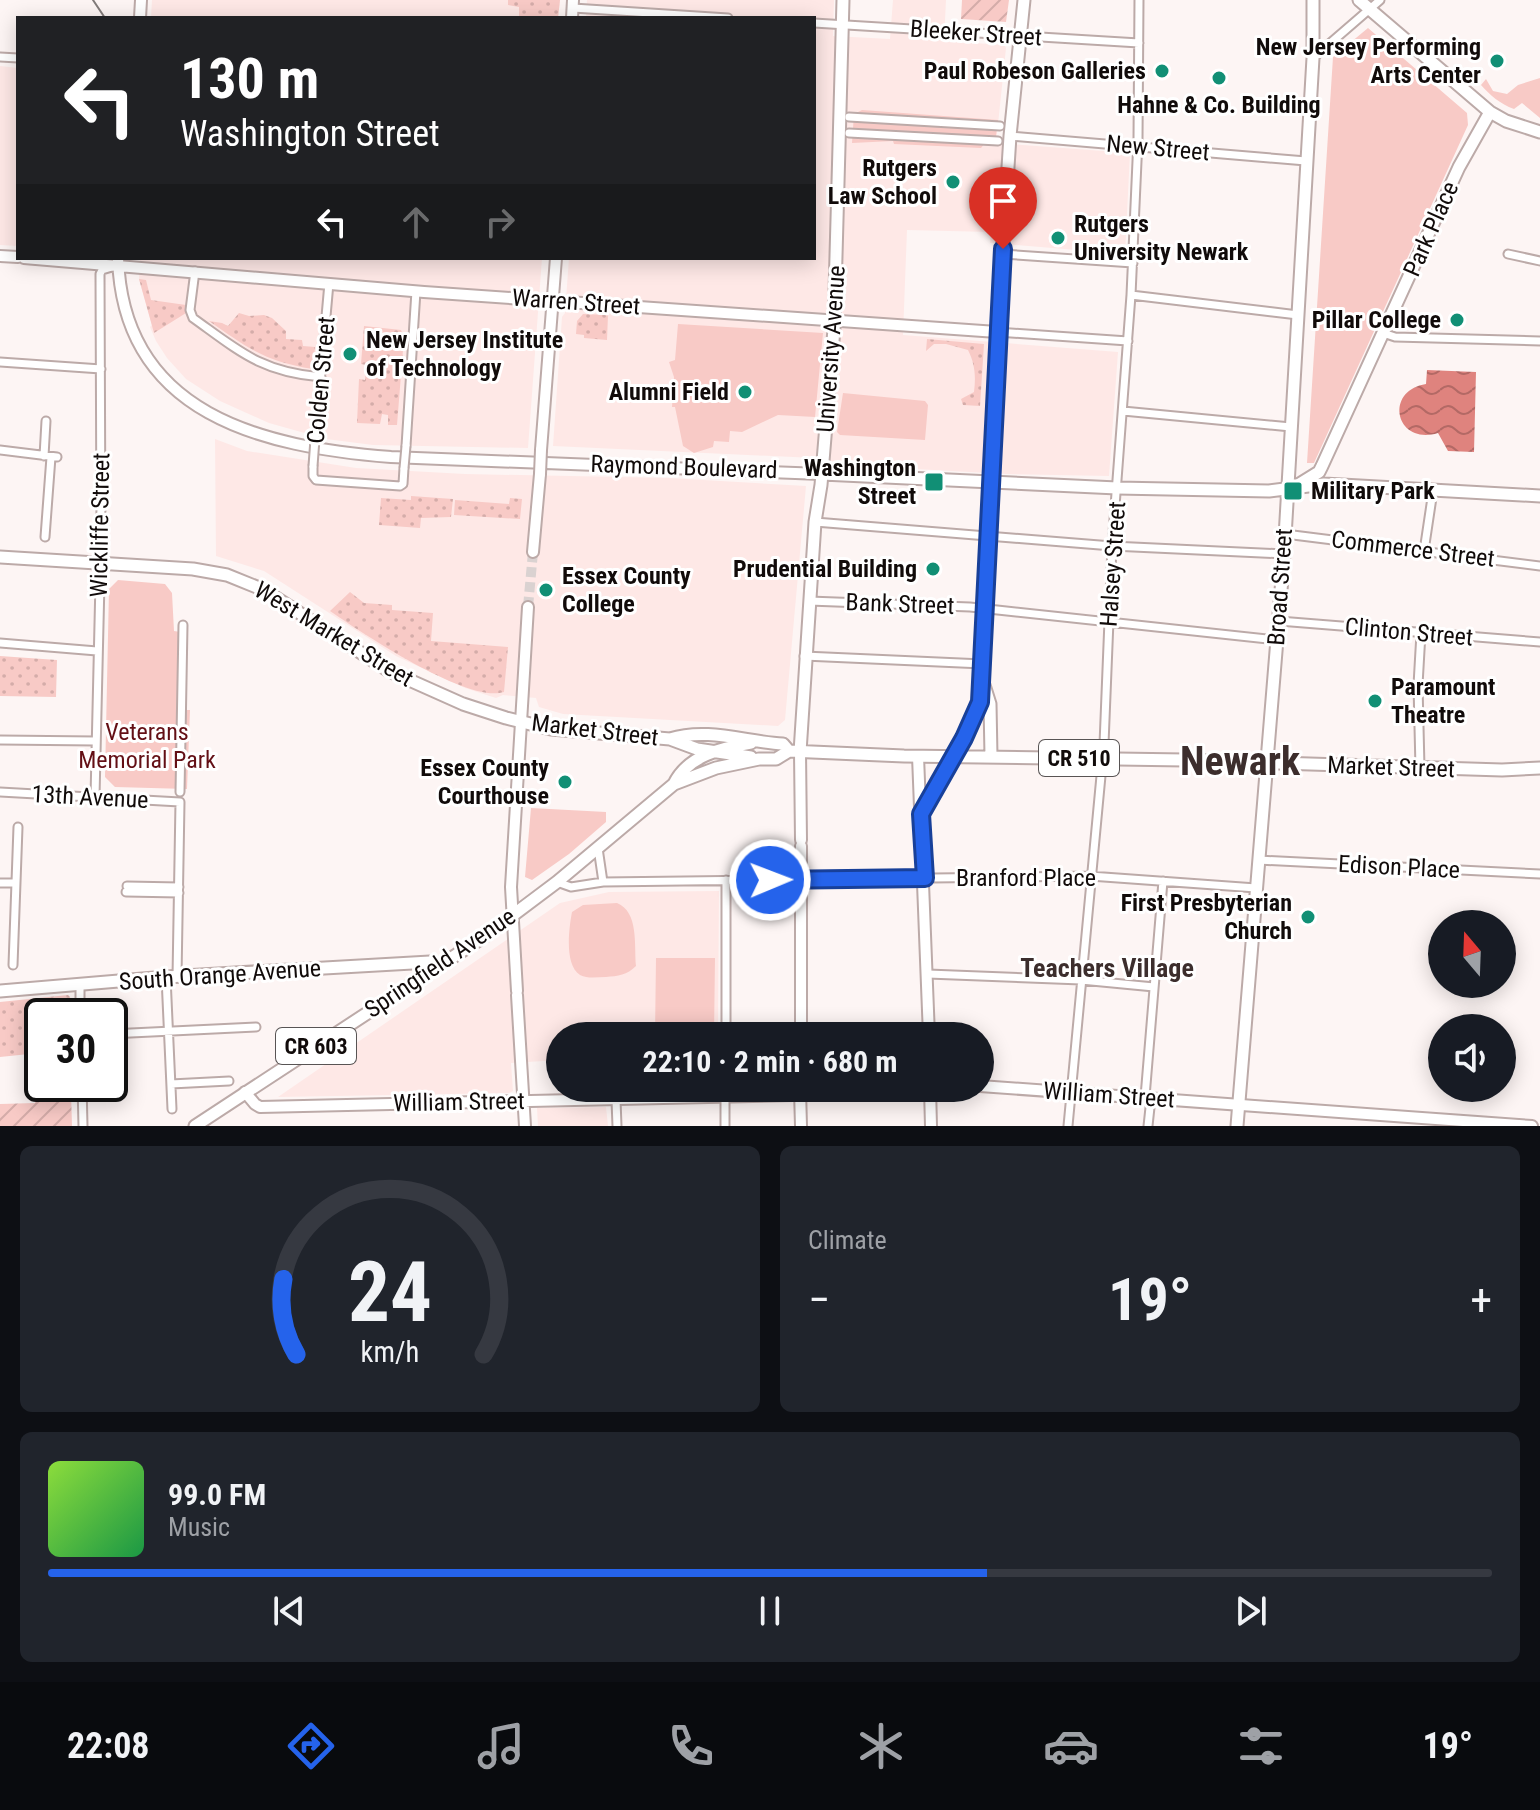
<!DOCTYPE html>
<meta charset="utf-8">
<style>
:root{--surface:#171b24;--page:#20242c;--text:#f1f3f6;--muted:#9ea1a6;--line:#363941;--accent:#2563eb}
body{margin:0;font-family:"Roboto Condensed",sans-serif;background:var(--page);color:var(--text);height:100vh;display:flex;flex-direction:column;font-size:30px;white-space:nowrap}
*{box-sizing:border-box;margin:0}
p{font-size:26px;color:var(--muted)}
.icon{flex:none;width:44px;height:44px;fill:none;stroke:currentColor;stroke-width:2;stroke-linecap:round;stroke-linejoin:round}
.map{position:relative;height:1126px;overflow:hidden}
.panel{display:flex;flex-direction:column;gap:20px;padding:20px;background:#0d0f14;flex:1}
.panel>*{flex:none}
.banner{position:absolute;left:16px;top:16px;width:800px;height:244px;border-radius:0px;box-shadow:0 4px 20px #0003;background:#202124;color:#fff;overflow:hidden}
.needle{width:52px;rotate:341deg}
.tools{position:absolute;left:1428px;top:910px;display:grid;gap:16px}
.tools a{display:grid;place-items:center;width:88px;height:88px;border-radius:50%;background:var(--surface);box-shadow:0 4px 20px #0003;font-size:40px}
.speed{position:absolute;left:24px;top:998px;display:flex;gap:16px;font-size:40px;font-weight:700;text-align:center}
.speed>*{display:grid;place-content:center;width:104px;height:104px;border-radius:50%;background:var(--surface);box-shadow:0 4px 20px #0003;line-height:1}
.speed .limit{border:4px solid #111;border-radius:12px;background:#fff;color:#111}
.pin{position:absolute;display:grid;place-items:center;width:68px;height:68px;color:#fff;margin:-82px -34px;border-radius:50% 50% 50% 0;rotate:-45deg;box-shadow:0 0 8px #0007}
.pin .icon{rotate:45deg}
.me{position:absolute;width:88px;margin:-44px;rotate:89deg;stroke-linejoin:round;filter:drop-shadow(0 0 6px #0008)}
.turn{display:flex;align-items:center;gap:28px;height:168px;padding:0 32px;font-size:36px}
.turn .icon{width:104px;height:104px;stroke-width:2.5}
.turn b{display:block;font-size:56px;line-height:68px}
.lanes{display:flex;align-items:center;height:76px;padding:0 32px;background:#0003;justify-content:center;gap:40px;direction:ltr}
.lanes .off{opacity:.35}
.big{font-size:60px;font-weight:700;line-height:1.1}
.panel .card{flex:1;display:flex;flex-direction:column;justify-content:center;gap:12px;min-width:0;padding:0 28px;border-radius:12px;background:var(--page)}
.panel .dial{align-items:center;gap:0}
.dial svg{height:208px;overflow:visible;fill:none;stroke:var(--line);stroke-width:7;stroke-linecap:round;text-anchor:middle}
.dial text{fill:var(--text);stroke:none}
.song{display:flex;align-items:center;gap:24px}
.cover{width:96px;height:96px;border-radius:12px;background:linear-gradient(135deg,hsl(90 70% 55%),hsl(140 70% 35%))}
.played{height:8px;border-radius:4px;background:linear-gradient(90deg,var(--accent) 65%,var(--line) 65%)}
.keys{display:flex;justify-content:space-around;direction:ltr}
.heat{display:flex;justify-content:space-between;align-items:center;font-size:44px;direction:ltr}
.panel .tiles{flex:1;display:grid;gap:20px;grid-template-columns:1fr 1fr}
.card:last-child{grid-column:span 2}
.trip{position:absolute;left:546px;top:1022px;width:448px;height:80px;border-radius:40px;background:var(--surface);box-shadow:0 4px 20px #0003;font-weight:700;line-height:80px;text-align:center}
.menu{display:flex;height:128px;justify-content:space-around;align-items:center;background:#090b0e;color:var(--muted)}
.menu .icon{width:56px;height:56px}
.menu .selected{color:var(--accent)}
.menu b{font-size:36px;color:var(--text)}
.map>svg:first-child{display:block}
.built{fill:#fee8e6}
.grass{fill:url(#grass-dots)}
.park{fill:#f8cac6}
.garden{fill:url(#garden-furrows)}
.water{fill:url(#water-waves)}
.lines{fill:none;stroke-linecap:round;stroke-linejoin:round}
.secondary-tunnel{stroke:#dad2d1;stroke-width:10;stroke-dasharray:10 5;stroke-linecap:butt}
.street-casing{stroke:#bcaaa8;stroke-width:11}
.secondary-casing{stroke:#bcaaa8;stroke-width:14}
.primary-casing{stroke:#bcaaa8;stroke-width:15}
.street{stroke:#fff;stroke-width:7}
.secondary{stroke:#fff;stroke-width:10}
.primary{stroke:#fff;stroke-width:11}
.tram{stroke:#827b7a;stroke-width:2}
.street-bridge-casing{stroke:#bcaaa8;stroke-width:11;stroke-linecap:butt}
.secondary-bridge-casing{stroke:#bcaaa8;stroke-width:14;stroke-linecap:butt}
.street-bridge{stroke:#fff;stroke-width:7}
.secondary-bridge{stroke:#fff;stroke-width:10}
.route-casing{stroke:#184099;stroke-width:20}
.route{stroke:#2563eb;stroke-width:14}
.poi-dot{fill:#118f75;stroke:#fff;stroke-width:3}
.labels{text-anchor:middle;stroke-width:6;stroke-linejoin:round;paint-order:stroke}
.shield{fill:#fff;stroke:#585454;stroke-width:2}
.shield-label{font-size:22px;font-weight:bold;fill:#110b0a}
.street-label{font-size:24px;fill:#110b0a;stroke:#fff}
.poi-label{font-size:24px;font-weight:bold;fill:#110b0a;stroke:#fff;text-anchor:end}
.park-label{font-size:24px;fill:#630f15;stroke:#fff}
.neighbourhood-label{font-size:26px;font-weight:bold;fill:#3c2e2d;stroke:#fff}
.town-label{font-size:40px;font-weight:bold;fill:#3c2e2d;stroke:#fff}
</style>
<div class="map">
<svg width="1540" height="1126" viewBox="0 0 1540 1126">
<defs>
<pattern id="grass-dots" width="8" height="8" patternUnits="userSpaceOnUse" patternTransform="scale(2)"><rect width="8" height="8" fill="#f8cac6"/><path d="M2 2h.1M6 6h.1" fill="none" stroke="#d4aca9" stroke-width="1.8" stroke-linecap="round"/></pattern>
<pattern id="garden-furrows" width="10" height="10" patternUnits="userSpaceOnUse" patternTransform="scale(2)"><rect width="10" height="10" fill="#f8cac6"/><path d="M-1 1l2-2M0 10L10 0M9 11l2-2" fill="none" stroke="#d4aca9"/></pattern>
<pattern id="water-waves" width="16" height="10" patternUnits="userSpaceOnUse" patternTransform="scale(2)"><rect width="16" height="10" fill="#df837e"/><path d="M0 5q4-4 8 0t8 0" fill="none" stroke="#b36965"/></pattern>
</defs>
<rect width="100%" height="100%" fill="#fdf5f4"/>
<!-- built -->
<path class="built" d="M152,0h408l-2,18h-407z
M587,0h247l-1,36 57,3 3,-39h53l-2,41 60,4 2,3 -10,95 134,10 -5,101 -135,-11 1,-11 -84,-2 -4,105 215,17 -9,124 -103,-2 -145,-8 -47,-8 -261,-12 9,-129 3,-4 4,-55h245v-240h-228z
M0,66l18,2v178l-18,-1z
M140,258h402l-14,190 -155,-3 -47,-6 -57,-16 -49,-22 -34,-22 -19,-21 -11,-17 -6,-14 2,-2 -13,-46z
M215,439l32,12 109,17 109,6 204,4 137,8 -21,234 -7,6 -215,-12 -24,-7 -3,-9 -33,-3 -7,3 -31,-10 -69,-32 -132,-85 -48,-15z
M719,891l-1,145h-158v24l-49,3 2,28 -4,2 -231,4 282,-194 49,-11z
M606,1107l2,19h-70l-1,-18z"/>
<!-- grass -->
<path class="grass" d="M508,0h52l-2,18h-39v-11l-11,-2z
M139,279l7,1 5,20 35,5v8l-32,20z
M239,313l10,3 15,-1 8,3 14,13v8l16,1 1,6 12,1 -2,22c-49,-8 -65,-21 -104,-48l13,2 6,3z
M583,314l25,1 -1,25 -23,-2v-3l-8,-1 1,-13z
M364,326l37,4 3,7 -7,88h-9v-10l-6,-1 -2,10 -23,-1 2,-44 6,1 1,-15 -5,-1z
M927,339l57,5 -4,62 -17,-1 -2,-6 13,-7c2,-16 1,-28 -6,-42l-22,-6h-12l-8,7z
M411,496l42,3 -2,18 -30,1 -1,10 -41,-3 2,-27 30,2z
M510,498l12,1 -2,20 -66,-4 1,-15 54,4z
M350,592l14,11 28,2v5l41,3 -2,28 77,6 -4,45c-36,12 -142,-59 -174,-81z
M0,656l57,4 -1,37 -56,-1z
M68,995l2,2 2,19h-30v33h-8l-5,5 -29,3v-55z"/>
<!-- park -->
<path class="park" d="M1368,28l99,85 1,12 -154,338h-7l26,-406z
M1540,78v40l-18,-15 -8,6c-14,-5 -24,-14 -33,-24l5,-6 7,12 14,3 11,-9z
M862,110l136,10 -3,23 -4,2 -6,-2 -4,5 -87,-4 -1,-3 -41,2 2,-29z
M678,324l145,9 -8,84 -37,-2 -36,17 -12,-1 -1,11 -15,-1 -1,6 -19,6 -11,-7 -8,-39h-3l2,-30 -5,-15 6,-2z
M843,393l82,8 3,4 -3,35 -85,-5 -3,-3z
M118,580l47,4 7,9 2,38 13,2 -1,77h4l-3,79 -72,-2 -10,-10 4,-188z
M531,808l75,4v10l-37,32 -37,26 -7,-3z
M617,903c22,9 17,42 19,63 -9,9 -18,10 -30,11 -9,0 -18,2 -26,-2 -16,-10 -11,-47 -8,-63l11,-7z
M656,958h59l-1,78h-59z"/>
<!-- garden -->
<path class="garden" d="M962,0h47l-3,22 -45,-3z
M71,1092l1,34h-72v-22l35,-1 1,-10z"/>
<!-- water -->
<path class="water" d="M1427,370l49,2 -2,80 -26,-1 -10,-18c-42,13 -55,-42 -12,-49z"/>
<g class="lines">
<!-- secondary-tunnel -->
<path class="secondary-tunnel" d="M528,607l5,-55"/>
<defs>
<path id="street" d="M573,8l155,10
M814,23l325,20
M0,57l18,1
M1313,58l67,-58
M849,117l151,9
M849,133l149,8
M1010,136l296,25
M1003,254l130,9
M1508,254l32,7
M195,271l-5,39 3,8c46,33 68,54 128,59
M1131,295l167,20
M997,332l131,9
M1383,333l12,4 145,4
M0,362l101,7
M1123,411l168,16
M315,439l14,-156
M406,446l10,-155
M0,450l57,7
M44,456l2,-35
M313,466v10l3,4 84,6 3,-2 1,-16
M815,522l297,24 172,8
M1285,534l255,32
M45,537l6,-80
M1424,551l9,-60
M809,601l161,6 307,33
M1279,621l261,21
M0,643l97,8
M804,656l179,8
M0,740l96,1
M1420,768l-2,-83 3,-52
M0,792l180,10 -3,175
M180,792l3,-167
M95,797l6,-259 -1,-264 2,-4 10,-3
M598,848l5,34
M1258,860l282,14
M557,882l14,5 32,-5 487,-6 166,12
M0,883h16
M127,886l52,1
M126,892l53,1
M13,965l5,-138
M928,974l153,6 73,7
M166,977l6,132
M80,983v33
M110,1034l146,-7
M726,1036v-156
M82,1084l1,42
M171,1084l58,-3
M1145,1097l18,-216
M616,1100l1,26
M725,1126v-38
M1068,1126l36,-382 8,-198 19,-251 7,-156 1,-139
M1148,1126l3,-28"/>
<path id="secondary" d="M140,18l1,-18
M572,18l1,-18
M0,256l18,1
M24,258l400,34 573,40
M118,258c5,157 145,189 273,199l431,17
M541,450l15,-192
M533,552l7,-78
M800,752l1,88
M918,756l11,280
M921,814l33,-58
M517,991l-6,-104 17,-280
M517,995l8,131
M801,1036v-190
M980,1086l552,40
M930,1088l1,38
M800,1090l1,36
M245,1092l10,12 5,3 533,-12 126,-7"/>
<path id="primary" d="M1359,0l131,112 16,9 34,11
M822,474l295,14 152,3 55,-7 216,12
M1298,485l21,-13 3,-6 137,-299 31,-55
M0,557l193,12 34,6 37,15 125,81 74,33 43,14 45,11 119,10c37,-12 76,3 113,5l6,7 115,5 281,4 317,10 38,-2
M984,685l6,19 1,52
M670,739l27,10 54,8
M800,752l15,-230 6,-37 13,-156 9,-329
M954,756l26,-54 2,-23 16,-356 12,-187 14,-136
M674,784c14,-29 48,-36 77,-41
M0,991l166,-14 264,-15 8,5
M195,1126l290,-190 72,-54 117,-98 42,-16 43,-9h17l13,-8
M1237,1126l47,-572 29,-496v-58"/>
</defs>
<!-- street casing -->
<use href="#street" class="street-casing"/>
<!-- secondary casing -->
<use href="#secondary" class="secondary-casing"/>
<!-- primary casing -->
<use href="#primary" class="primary-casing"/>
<!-- street -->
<use href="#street" class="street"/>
<!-- secondary -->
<use href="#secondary" class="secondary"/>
<!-- primary -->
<use href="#primary" class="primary"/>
<!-- tram -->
<path class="tram" d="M93,0l12,18"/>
<defs>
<path id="street-bridge" d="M313,466l2,-27
M404,468l2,-22"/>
<path id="secondary-bridge" d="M540,474l1,-24"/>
</defs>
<!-- street-bridge casing -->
<use href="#street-bridge" class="street-bridge-casing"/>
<!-- secondary-bridge casing -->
<use href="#secondary-bridge" class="secondary-bridge-casing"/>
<!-- street-bridge -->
<use href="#street-bridge" class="street-bridge"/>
<!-- secondary-bridge -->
<use href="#secondary-bridge" class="secondary-bridge"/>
</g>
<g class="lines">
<defs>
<path id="route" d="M770,880l155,-2 -4,-64 43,-76 16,-36 23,-453"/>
</defs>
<!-- route casing -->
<use href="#route" class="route-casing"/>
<!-- route -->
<use href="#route" class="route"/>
</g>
<!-- markers -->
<g class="poi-dot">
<circle cx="1497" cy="61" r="8"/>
<circle cx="1162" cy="71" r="8"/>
<circle cx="1219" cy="78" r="8"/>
<circle cx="953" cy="182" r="8"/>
<circle cx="1058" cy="238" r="8"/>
<circle cx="1457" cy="320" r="8"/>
<circle cx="350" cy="354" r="8"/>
<circle cx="745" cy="392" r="8"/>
<rect x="924" y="472" width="20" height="20" rx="4"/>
<rect x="1283" y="481" width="20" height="20" rx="4"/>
<circle cx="933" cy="569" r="8"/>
<circle cx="546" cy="590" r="8"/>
<circle cx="1375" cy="701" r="8"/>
<circle cx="565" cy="782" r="8"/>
<circle cx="1308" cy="917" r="8"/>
</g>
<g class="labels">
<!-- shield labels -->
<g class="shield">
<rect x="1039" y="740" width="80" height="36" rx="6"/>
<rect x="276" y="1028" width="80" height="36" rx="6"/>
</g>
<g class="shield-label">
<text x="1079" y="766">CR 510</text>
<text x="316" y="1054">CR 603</text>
</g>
<!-- street labels -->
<g class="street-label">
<text transform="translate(976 33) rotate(4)" y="8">Bleeker Street</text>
<text transform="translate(1158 148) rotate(5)" y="8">New Street</text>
<text transform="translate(1431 229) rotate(-66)" y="8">Park Place</text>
<text transform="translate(576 302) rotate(4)" y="8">Warren Street</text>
<text transform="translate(831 349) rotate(-86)" y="8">University Avenue</text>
<text transform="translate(321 380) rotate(-85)" y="8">Colden Street</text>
<text transform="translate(684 467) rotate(2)" y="8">Raymond Boulevard</text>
<text transform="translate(100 525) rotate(-89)" y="8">Wickliffe Street</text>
<text transform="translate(1413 549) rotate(7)" y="8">Commerce Street</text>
<text transform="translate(1113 564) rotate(-86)" y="8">Halsey Street</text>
<text transform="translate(1280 587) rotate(-86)" y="8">Broad Street</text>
<text transform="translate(900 604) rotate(2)" y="8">Bank Street</text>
<text transform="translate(1409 632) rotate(5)" y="8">Clinton Street</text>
<text transform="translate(334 634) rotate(31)" y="8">West Market Street</text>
<text transform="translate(595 730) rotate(7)" y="8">Market Street</text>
<text transform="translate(1391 767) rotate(2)" y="8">Market Street</text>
<text transform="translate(90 797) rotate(3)" y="8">13th Avenue</text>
<text transform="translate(1399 867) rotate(3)" y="8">Edison Place</text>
<text x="1026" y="886">Branford Place</text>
<text transform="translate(440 963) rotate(-34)" y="8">Springfield Avenue</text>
<text transform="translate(220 975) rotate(-4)" y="8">South Orange Avenue</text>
<text transform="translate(1109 1095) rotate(4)" y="8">William Street</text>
<text transform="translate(459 1102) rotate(-1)" y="8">William Street</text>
</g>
<!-- poi labels -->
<g class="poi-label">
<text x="1481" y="55">New Jersey Performing<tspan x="1481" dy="28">Arts Center</tspan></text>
<text x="1146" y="79">Paul Robeson Galleries</text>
<text x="1219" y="113" text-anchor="middle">Hahne &amp; Co. Building</text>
<text x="937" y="176">Rutgers<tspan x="937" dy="28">Law School</tspan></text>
<text x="1074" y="232" text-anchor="start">Rutgers<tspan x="1074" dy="28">University Newark</tspan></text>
<text x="1441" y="328">Pillar College</text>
<text x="366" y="348" text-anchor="start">New Jersey Institute<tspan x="366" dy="28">of Technology</tspan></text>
<text x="729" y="400">Alumni Field</text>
<text x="916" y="476">Washington<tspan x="916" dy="28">Street</tspan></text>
<text x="1311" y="499" text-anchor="start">Military Park</text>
<text x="917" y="577">Prudential Building</text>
<text x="562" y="584" text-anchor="start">Essex County<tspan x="562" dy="28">College</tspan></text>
<text x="1391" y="695" text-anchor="start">Paramount<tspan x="1391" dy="28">Theatre</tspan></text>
<text x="549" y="776">Essex County<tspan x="549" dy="28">Courthouse</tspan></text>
<text x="1292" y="911">First Presbyterian<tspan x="1292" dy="28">Church</tspan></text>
</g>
<!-- park labels -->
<g class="park-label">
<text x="147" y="740">Veterans<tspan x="147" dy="28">Memorial Park</tspan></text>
</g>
<!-- neighbourhood labels -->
<g class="neighbourhood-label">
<text x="1107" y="977">Teachers Village</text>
</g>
<!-- town labels -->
<g class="town-label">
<text x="1240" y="775">Newark</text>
</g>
</g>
</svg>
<div class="tools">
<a><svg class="needle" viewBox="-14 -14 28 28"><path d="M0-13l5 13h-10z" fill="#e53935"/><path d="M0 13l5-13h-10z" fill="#9ea1a6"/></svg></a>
<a><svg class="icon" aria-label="sound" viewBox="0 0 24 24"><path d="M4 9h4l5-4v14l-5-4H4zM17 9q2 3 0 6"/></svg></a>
</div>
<div class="speed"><div class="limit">30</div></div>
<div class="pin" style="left:1003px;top:249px;background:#d93025"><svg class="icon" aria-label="arrive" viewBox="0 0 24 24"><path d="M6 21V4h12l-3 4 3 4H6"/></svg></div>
<svg class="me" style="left:770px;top:880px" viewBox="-20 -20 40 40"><circle r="17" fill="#2563eb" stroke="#fff" stroke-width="3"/><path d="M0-11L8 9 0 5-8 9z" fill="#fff"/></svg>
<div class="trip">22:10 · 2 min · 680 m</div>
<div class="banner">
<div class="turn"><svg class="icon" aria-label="left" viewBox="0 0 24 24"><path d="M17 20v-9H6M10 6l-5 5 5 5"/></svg><div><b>130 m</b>Washington Street</div></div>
<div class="lanes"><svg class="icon" aria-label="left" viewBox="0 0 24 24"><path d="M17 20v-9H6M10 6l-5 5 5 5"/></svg><svg class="icon off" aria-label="ahead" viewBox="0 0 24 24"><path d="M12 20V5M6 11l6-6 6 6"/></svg><svg class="icon off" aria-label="right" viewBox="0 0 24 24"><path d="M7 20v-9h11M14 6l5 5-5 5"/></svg></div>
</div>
</div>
<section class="panel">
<div class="tiles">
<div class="card dial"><svg viewBox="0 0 100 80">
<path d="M14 69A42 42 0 1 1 86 69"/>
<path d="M14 69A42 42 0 0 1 9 40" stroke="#2563eb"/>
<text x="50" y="56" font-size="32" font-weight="700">24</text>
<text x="50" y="72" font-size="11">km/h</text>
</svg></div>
<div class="card"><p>Climate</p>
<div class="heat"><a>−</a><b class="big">19°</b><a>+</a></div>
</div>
<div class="card">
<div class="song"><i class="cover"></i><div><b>99.0 FM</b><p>Music</p></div></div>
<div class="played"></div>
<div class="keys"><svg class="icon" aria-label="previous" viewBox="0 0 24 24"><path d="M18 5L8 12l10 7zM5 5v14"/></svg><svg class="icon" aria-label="pause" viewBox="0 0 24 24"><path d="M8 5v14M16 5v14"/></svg><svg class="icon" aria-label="next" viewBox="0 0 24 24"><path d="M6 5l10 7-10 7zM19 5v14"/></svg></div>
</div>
</div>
</section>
<nav class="menu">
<b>22:08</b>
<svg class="icon selected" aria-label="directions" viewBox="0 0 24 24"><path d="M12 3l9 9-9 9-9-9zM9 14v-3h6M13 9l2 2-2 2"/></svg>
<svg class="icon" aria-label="music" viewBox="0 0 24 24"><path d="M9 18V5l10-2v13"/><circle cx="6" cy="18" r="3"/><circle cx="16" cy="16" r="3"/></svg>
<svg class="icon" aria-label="phone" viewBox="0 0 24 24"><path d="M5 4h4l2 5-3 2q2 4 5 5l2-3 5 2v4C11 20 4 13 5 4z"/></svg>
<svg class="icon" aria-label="climate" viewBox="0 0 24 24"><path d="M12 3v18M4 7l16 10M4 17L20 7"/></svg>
<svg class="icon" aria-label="car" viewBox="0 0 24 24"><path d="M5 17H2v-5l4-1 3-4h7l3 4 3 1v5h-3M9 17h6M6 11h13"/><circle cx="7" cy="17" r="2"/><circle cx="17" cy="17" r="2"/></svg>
<svg class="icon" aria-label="filters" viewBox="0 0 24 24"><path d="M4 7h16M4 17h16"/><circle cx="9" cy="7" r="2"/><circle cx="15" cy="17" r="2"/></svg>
<b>19°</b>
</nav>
